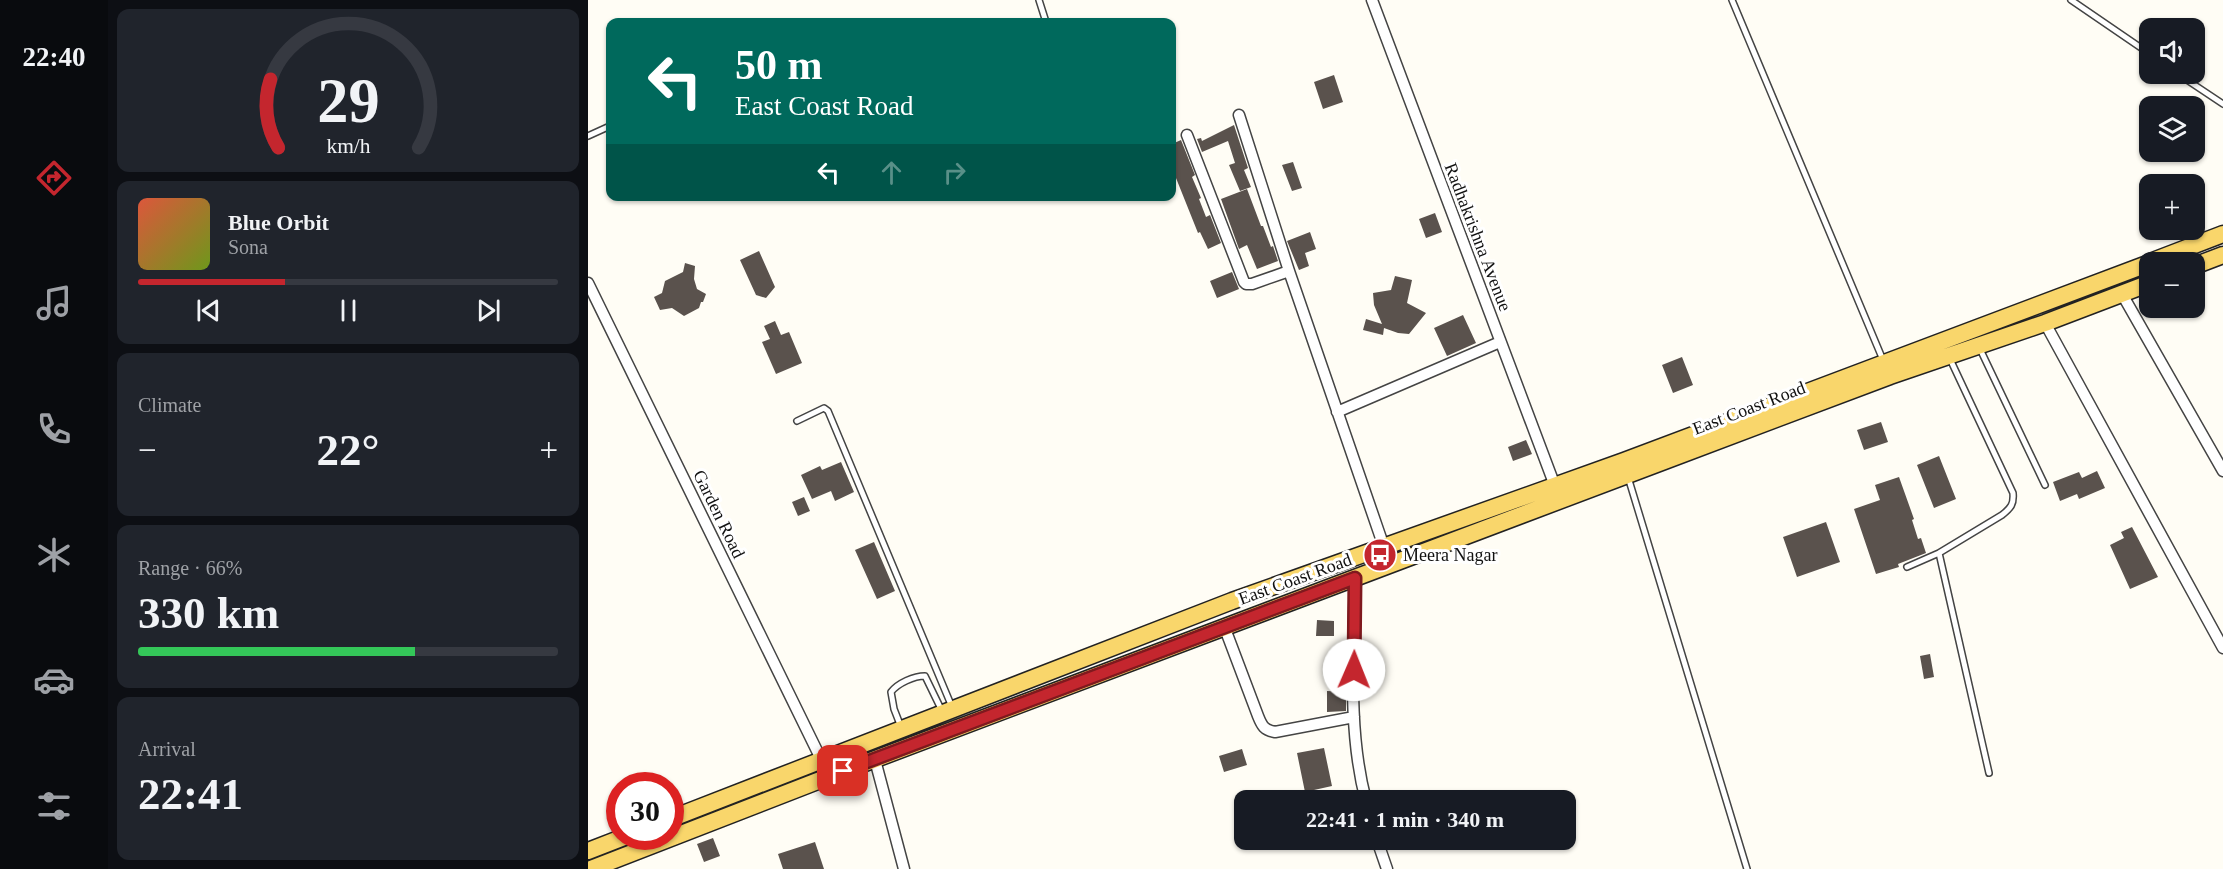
<!DOCTYPE html>
<meta charset="utf-8">
<style>
:root{--surface:#171b24;--page:#20242c;--text:#f1f3f6;--muted:#9ea1a6;--line:#363941;--accent:#c4262e}
body{margin:0;font-family:Georgia,serif;background:var(--page);color:var(--text);height:100vh;display:flex;flex-direction:column;font-size:22px;white-space:nowrap}
*{box-sizing:border-box;margin:0}
p{font-size:20px;color:var(--muted)}
.icon{flex:none;width:33px;height:33px;fill:none;stroke:currentColor;stroke-width:2;stroke-linecap:round;stroke-linejoin:round}
.map{position:relative;flex:1;overflow:hidden}
.drawer{display:flex;flex-direction:column;gap:9px;padding:9px;background:#0d0f14;width:480px}
.drawer>*{flex:none}
.top-card{position:absolute;left:18px;top:18px;width:570px;height:183px;border-radius:12px;box-shadow:0 2px 4px #0004;background:#00695c;color:#fff;overflow:hidden}
.tools{position:absolute;left:1551px;top:18px;display:grid;gap:12px}
.tools a{display:grid;place-items:center;width:66px;height:66px;border-radius:12px;background:var(--surface);box-shadow:0 2px 4px #0004;font-size:30px}
.speed{position:absolute;left:18px;top:772px;display:flex;gap:12px;font-size:30px;font-weight:700;text-align:center}
.speed>*{display:grid;place-content:center;width:78px;height:78px;border-radius:50%;background:var(--surface);box-shadow:0 2px 4px #0004;line-height:1}
.speed .limit{border:9px solid #d22;background:#fff;color:#111}
.pin{position:absolute;display:grid;place-items:center;width:51px;height:51px;color:#fff;margin:-26px;border-radius:12px;box-shadow:0 3px 9px #0006}
.me{position:absolute;width:66px;margin:-33px;rotate:1deg;stroke-linejoin:round;filter:drop-shadow(0 0 4px #0008)}
.turn{display:flex;align-items:center;gap:21px;height:126px;padding:0 30px;font-size:27px}
.turn .icon{width:78px;height:78px;stroke-width:2.5}
.turn b{display:block;font-size:42px;line-height:51px}
.lanes{display:flex;align-items:center;height:57px;padding:0 30px;background:#0003;justify-content:center;gap:30px;direction:ltr}
.lanes .off{opacity:.35}
.big{font-size:45px;font-weight:800;line-height:1.1}
.drawer .widget{flex:1;display:flex;flex-direction:column;justify-content:center;gap:9px;min-width:0;padding:0 21px;border-radius:12px;background:var(--page)}
.drawer .dial{align-items:center;gap:0}
.dial svg{height:156px;overflow:visible;fill:none;stroke:var(--line);stroke-width:7;stroke-linecap:round;text-anchor:middle}
.dial text{fill:var(--text);stroke:none}
.song{display:flex;align-items:center;gap:18px}
.cover{width:72px;height:72px;border-radius:9px;background:linear-gradient(135deg,hsl(10 70% 55%),hsl(80 70% 35%))}
.played{height:6px;border-radius:3px;background:linear-gradient(90deg,var(--accent) 35%,var(--line) 35%)}
.keys{display:flex;justify-content:space-around;direction:ltr}
.heat{display:flex;justify-content:space-between;align-items:center;font-size:33px;direction:ltr}
.charge{height:9px;border-radius:4px;background:linear-gradient(90deg,#34c759 66%,var(--line) 0)}
.trip{position:absolute;left:646px;top:790px;width:342px;height:60px;border-radius:12px;background:var(--surface);box-shadow:0 2px 4px #0004;font-weight:800;line-height:60px;text-align:center}
main{display:flex;flex:1;min-height:0}
.tabs{display:flex;flex-direction:column;width:108px;justify-content:space-around;align-items:center;background:#090b0e;color:var(--muted)}
.tabs .icon{width:42px;height:42px}
.tabs .current{color:var(--accent)}
.tabs b{font-size:27px;color:var(--text)}
.map>svg:first-child{display:block}
.building{fill:#5a524d}
.lines{fill:none;stroke-linecap:round;stroke-linejoin:round}
.service-casing{stroke:#444;stroke-width:8}
.minor-casing{stroke:#444;stroke-width:13}
.primary-casing{stroke:#222;stroke-width:19}
.service{stroke:#fff;stroke-width:5}
.minor{stroke:#fff;stroke-width:10}
.primary{stroke:#f9d66b;stroke-width:16}
.route-casing{stroke:#7f191e;stroke-width:15}
.route{stroke:#c4262e;stroke-width:10}
.labels{text-anchor:middle;stroke-width:6;stroke-linejoin:round;paint-order:stroke}
.street-label{font-size:18px;fill:#111;stroke:#fff}
.poi-label{font-size:18px;fill:#111;stroke:#fff;text-anchor:start}
</style>
<main>
<nav class="tabs">
<b>22:40</b>
<svg class="icon current" aria-label="directions" viewBox="0 0 24 24"><path d="M12 3l9 9-9 9-9-9zM9 14v-3h6M13 9l2 2-2 2"/></svg>
<svg class="icon" aria-label="music" viewBox="0 0 24 24"><path d="M9 18V5l10-2v13"/><circle cx="6" cy="18" r="3"/><circle cx="16" cy="16" r="3"/></svg>
<svg class="icon" aria-label="phone" viewBox="0 0 24 24"><path d="M5 4h4l2 5-3 2q2 4 5 5l2-3 5 2v4C11 20 4 13 5 4z"/></svg>
<svg class="icon" aria-label="climate" viewBox="0 0 24 24"><path d="M12 3v18M4 7l16 10M4 17L20 7"/></svg>
<svg class="icon" aria-label="car" viewBox="0 0 24 24"><path d="M5 17H2v-5l4-1 3-4h7l3 4 3 1v5h-3M9 17h6M6 11h13"/><circle cx="7" cy="17" r="2"/><circle cx="17" cy="17" r="2"/></svg>
<svg class="icon" aria-label="filters" viewBox="0 0 24 24"><path d="M4 7h16M4 17h16"/><circle cx="9" cy="7" r="2"/><circle cx="15" cy="17" r="2"/></svg>
</nav>
<section class="drawer">
<div class="widget dial"><svg viewBox="0 0 100 80">
<path d="M14 69A42 42 0 1 1 86 69"/>
<path d="M14 69A42 42 0 0 1 10 34" stroke="#c4262e"/>
<text x="50" y="56" font-size="32" font-weight="700">29</text>
<text x="50" y="72" font-size="11">km/h</text>
</svg></div>
<div class="widget">
<div class="song"><i class="cover"></i><div><b>Blue Orbit</b><p>Sona</p></div></div>
<div class="played"></div>
<div class="keys"><svg class="icon" aria-label="previous" viewBox="0 0 24 24"><path d="M18 5L8 12l10 7zM5 5v14"/></svg><svg class="icon" aria-label="pause" viewBox="0 0 24 24"><path d="M8 5v14M16 5v14"/></svg><svg class="icon" aria-label="next" viewBox="0 0 24 24"><path d="M6 5l10 7-10 7zM19 5v14"/></svg></div>
</div>
<div class="widget"><p>Climate</p>
<div class="heat"><a>−</a><b class="big">22°</b><a>+</a></div>
</div>
<div class="widget"><p>Range · 66%</p><b class="big">330 km</b><div class="charge"></div></div>
<div class="widget"><p>Arrival</p><b class="big">22:41</b></div>
</section>
<div class="map">
<svg width="1635" height="869" viewBox="0 0 1635 869">
<rect width="100%" height="100%" fill="#fffdf5"/>
<!-- building -->
<path class="building" d="M746,75l9,27 -20,7 -9,-27z
M646,125l14,43 -4,2 7,17 -11,4 -11,-26 6,-2 -7,-22 -26,11 -5,-13 4,-1 1,3z
M593,140l14,35 -3,2 9,21 -2,1 7,18 4,-2 11,28 -13,6 -8,-17 -2,1 -26,-65v-24z
M705,162l9,26 -10,3 -10,-26z
M659,189l14,37h2l8,21 2,-1 5,15 -21,8 -10,-24 -8,4 -18,-50z
M847,213l7,19 -16,6 -7,-19z
M722,232l6,17 -11,4 4,13 -10,4 -12,-29z
M171,251l16,36 -9,11 -10,-3 -16,-35z
M97,263l10,3 -1,13 3,10 9,5 -3,8h-2l-2,6 -15,8 -12,-8 -12,2 -6,-13 8,-4 3,-12 18,-9z
M644,272l7,17 -22,9 -7,-17z
M807,276l17,4 -5,23 19,10 -17,21 -11,-1 -14,-5 -1,7 -20,-5 3,-11 16,5 -8,-19 -1,-12 18,-3z
M875,315l13,28 -29,13 -13,-28z
M187,321l6,14 8,-3 13,31 -26,11 -14,-32 8,-3 -6,-13z
M1094,357l11,28 -20,8 -11,-28z
M1293,422l7,20 -24,8 -7,-20z
M938,440l6,14 -19,7 -5,-14z
M1351,456l17,43 -22,9 -17,-43z
M253,462l13,30 -19,9 -4,-10 -19,8 -11,-24 19,-9 2,4z
M1509,471l8,17 -26,11 -2,-5 -17,7 -7,-19 26,-10 3,6z
M1311,477l15,42 -2,1 6,19 3,-1 5,15 -28,11 1,3 -23,7 -22,-65 26,-9 -5,-15z
M216,497l6,14 -12,5 -6,-14z
M1238,522l14,40 -43,15 -14,-40z
M1544,527l26,50 -28,12 -20,-44 14,-7 -3,-6z
M286,542l21,49 -18,8 -22,-49z
M729,620l17,1v15h-18z
M1342,654l4,23 -10,2 -4,-23z
M739,691l19,1v19l-19,1z
M736,748l8,38 -27,6 -8,-39z
M654,749l5,16 -23,7 -5,-16z
M125,838l7,18 -16,6 -7,-18z
M227,842l9,27h-41l-5,-15z"/>
<g class="lines">
<defs>
<path id="service" d="M451,0l7,22
M1144,0l151,360
M1483,0l79,54
M1590,74l45,30
M0,136l22,-10
M1392,349l65,136
M209,421l27,-13 4,3 124,296
M1040,477l119,392
M1351,553l50,220
M1319,567l32,-14 63,-38c9,-7 12,-11 11,-22l-63,-134
M313,727l-7,-18 -3,-17c7,-9 23,-16 34,-16l17,35"/>
<path id="minor" d="M784,0l183,486
M651,115l50,156 95,276
M599,135l57,147 2,2h6l37,-13
M0,283l233,476
M1534,294l101,177
M1457,323l178,325
M749,412l163,-70
M767,578c-1,74 -8,151 11,223
M636,626l34,90c4,10 6,14 17,16l79,-15
M287,760l29,109
M789,840l10,29"/>
<path id="primary" d="M1562,262l73,-28
M1606,266l29,-11
M82,819l562,-218 392,-140 526,-198
M0,851l36,-14
M3,869l237,-92 839,-317 223,-84 155,-53 105,-40"/>
</defs>
<!-- service casing -->
<use href="#service" class="service-casing"/>
<!-- minor casing -->
<use href="#minor" class="minor-casing"/>
<!-- primary casing -->
<use href="#primary" class="primary-casing"/>
<!-- service -->
<use href="#service" class="service"/>
<!-- minor -->
<use href="#minor" class="minor"/>
<!-- primary -->
<use href="#primary" class="primary"/>
</g>
<g class="lines">
<defs>
<path id="route" d="M255,771l512,-193 -1,92"/>
</defs>
<!-- route casing -->
<use href="#route" class="route-casing"/>
<!-- route -->
<use href="#route" class="route"/>
</g>
<!-- icons -->
<defs>
<symbol id="bus-disc" viewBox="-11 -11 22 22"><circle r="9.5" fill="#c4262e" stroke="#fff"/><path d="M-5-6H5V4H4V6H2V4H-2V6H-4V4H-5ZM-3.5-4V0h7V-4ZM-3.5 1.2v1.5H-2V1.2ZM2 1.2v1.5H3.5V1.2Z" fill="#fff"/></symbol>
</defs>
<g fill-rule="evenodd">
<use href="#bus-disc" x="773" y="536" width="38" height="38"/>
</g>
<g class="labels">
<!-- street labels -->
<g class="street-label">
<text transform="translate(890 237) rotate(69)" y="6">Radhakrishna Avenue</text>
<text transform="translate(1161 408) rotate(-21)" y="6">East Coast Road</text>
<text transform="translate(131 514) rotate(64)" y="6">Garden Road</text>
<text transform="translate(707 579) rotate(-20)" y="6">East Coast Road</text>
</g>
<!-- poi labels -->
<g class="poi-label">
<text x="815" y="561">Meera Nagar</text>
</g>
</g>
</svg>
<div class="tools">
<a><svg class="icon" aria-label="sound" viewBox="0 0 24 24"><path d="M4 9h4l5-4v14l-5-4H4zM17 9q2 3 0 6"/></svg></a>
<a><svg class="icon" aria-label="layers" viewBox="0 0 24 24"><path d="M12 4l9 5-9 5-9-5zM3 14l9 5 9-5"/></svg></a>
<a>+</a>
<a>−</a>
</div>
<div class="speed"><div class="limit">30</div></div>
<div class="pin" style="left:255px;top:771px;background:#d93025"><svg class="icon" aria-label="arrive" viewBox="0 0 24 24"><path d="M6 21V4h12l-3 4 3 4H6"/></svg></div>
<svg class="me" style="left:766px;top:670px" viewBox="-20 -20 40 40"><circle r="19" fill="#fff"/><path d="M0-13L10 11 0 6-10 11z" fill="#c4262e"/></svg>
<div class="trip">22:41 · 1 min · 340 m</div>
<div class="top-card">
<div class="turn"><svg class="icon" aria-label="left" viewBox="0 0 24 24"><path d="M17 20v-9H6M10 6l-5 5 5 5"/></svg><div><b>50 m</b>East Coast Road</div></div>
<div class="lanes"><svg class="icon" aria-label="left" viewBox="0 0 24 24"><path d="M17 20v-9H6M10 6l-5 5 5 5"/></svg><svg class="icon off" aria-label="ahead" viewBox="0 0 24 24"><path d="M12 20V5M6 11l6-6 6 6"/></svg><svg class="icon off" aria-label="right" viewBox="0 0 24 24"><path d="M7 20v-9h11M14 6l5 5-5 5"/></svg></div>
</div>
</div>
</main>
